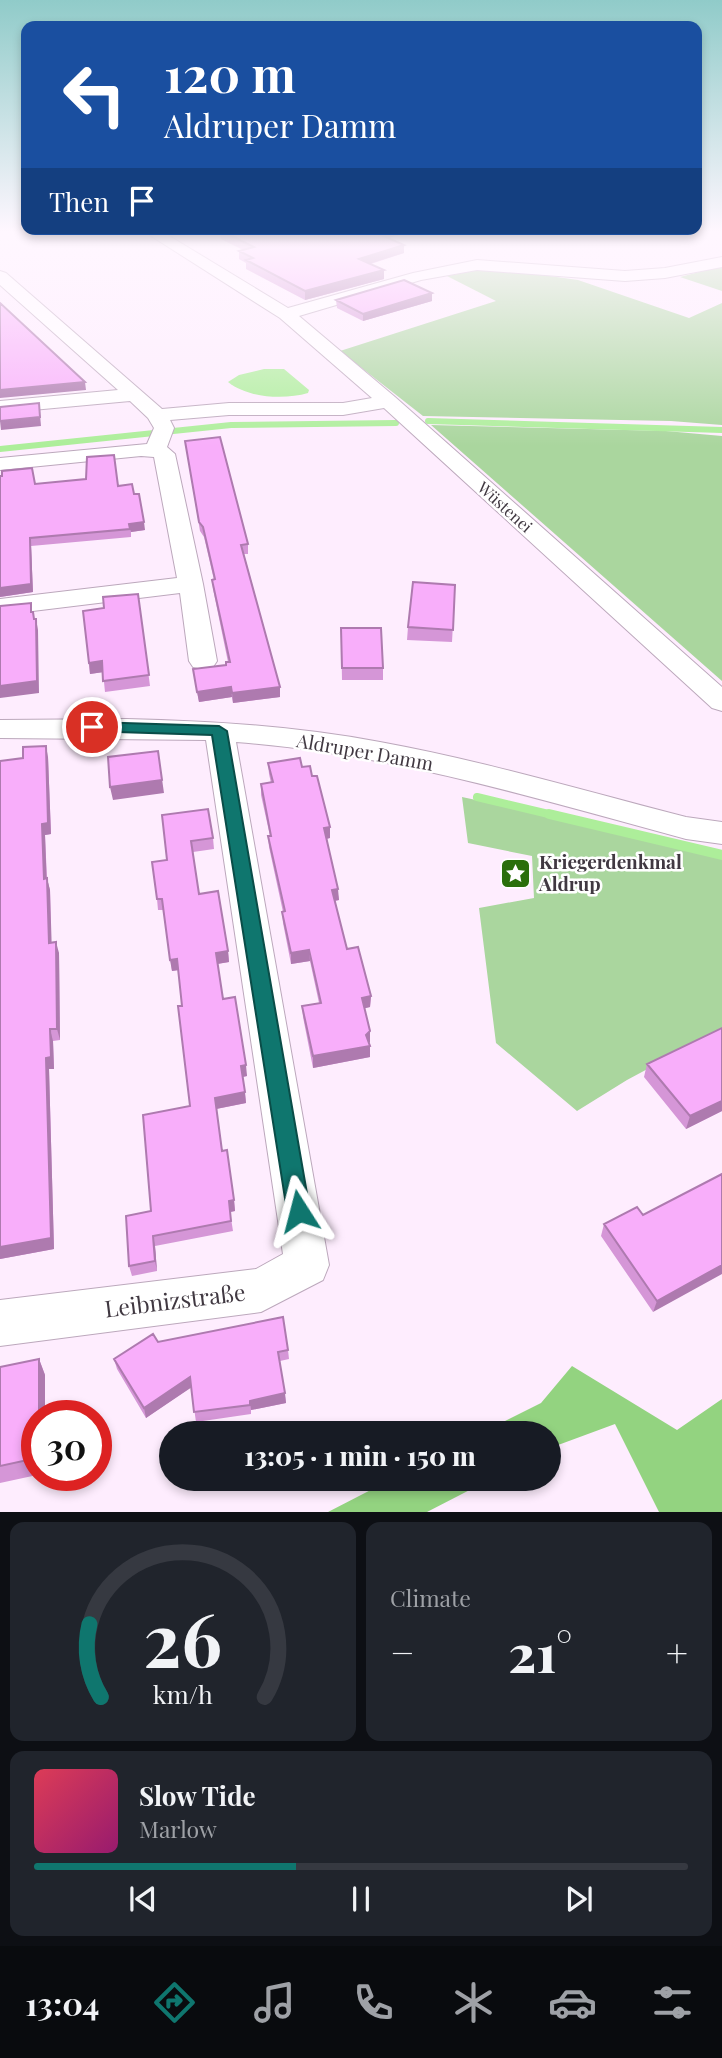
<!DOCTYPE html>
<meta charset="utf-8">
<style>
:root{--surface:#171b24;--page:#20242c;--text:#f1f3f6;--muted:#9ea1a6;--line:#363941;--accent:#0f766e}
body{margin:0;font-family:"Playfair Display",serif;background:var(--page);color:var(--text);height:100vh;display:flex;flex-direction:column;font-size:26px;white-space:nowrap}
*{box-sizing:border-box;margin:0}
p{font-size:23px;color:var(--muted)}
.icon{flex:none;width:38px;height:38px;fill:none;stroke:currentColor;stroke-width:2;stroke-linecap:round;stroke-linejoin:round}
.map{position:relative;height:1512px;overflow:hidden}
.details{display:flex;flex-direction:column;gap:10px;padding:10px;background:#0d0f14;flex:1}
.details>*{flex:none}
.guide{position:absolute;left:21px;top:21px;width:681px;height:214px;border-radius:14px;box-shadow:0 4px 10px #0003;background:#1a4fa0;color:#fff;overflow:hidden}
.speed{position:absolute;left:21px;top:1400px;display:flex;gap:14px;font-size:35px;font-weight:700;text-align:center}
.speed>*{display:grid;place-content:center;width:91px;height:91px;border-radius:50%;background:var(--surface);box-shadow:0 4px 10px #0003;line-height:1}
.speed .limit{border:10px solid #d22;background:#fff;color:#111}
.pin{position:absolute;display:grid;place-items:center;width:60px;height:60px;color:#fff;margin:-30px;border:4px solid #fff;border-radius:50%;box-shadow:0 2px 7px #0007}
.me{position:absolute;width:77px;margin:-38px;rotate:351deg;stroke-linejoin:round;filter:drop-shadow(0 0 5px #0008)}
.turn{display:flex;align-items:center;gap:24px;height:147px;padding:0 28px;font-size:32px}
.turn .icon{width:91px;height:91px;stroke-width:2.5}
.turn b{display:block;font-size:49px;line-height:60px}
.then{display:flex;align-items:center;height:66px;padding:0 28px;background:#0003;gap:14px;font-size:26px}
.big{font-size:52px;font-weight:800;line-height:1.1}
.details .widget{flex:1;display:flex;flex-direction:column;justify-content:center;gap:10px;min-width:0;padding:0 24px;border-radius:14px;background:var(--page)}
.details .dial{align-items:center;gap:0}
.dial svg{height:182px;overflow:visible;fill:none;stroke:var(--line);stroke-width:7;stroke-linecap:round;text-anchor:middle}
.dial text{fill:var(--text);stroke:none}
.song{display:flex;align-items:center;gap:21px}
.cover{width:84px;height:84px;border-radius:10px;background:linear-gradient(135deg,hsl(350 70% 55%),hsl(320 70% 35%))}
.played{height:7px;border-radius:4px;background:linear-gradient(90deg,var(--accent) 40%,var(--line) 40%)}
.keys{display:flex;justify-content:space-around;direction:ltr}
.heat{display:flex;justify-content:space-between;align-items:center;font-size:38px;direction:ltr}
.details .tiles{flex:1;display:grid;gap:10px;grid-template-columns:1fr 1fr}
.widget:last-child{grid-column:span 2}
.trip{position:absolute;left:159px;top:1421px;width:402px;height:70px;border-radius:35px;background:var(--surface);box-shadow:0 4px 10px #0003;font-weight:800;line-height:70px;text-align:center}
.tabs{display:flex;height:112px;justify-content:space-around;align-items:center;background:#090b0e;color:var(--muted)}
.tabs .icon{width:49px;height:49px}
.tabs .selected{color:var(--accent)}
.tabs b{font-size:32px;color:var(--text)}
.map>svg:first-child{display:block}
.green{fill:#aad69e}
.forest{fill:#93d380}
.water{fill:#adee9a}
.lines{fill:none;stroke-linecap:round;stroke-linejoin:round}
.stream-far2{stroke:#adee9a;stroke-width:6}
.stream-far1{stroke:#adee9a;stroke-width:8}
.stream{stroke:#adee9a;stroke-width:10}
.minor-casing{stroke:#bca8bc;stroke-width:2}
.minor{fill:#fff;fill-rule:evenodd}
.wall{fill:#d596d7}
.shaded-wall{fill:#ae7aaf}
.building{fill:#f8aefa;stroke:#ae7aaf;stroke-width:2}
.route{fill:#0f766e;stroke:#0a4d48;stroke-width:2}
.labels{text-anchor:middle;stroke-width:5;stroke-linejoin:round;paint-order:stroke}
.far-street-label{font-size:16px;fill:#403841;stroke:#fff}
.street-label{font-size:19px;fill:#403841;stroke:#fff}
.poi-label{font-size:19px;font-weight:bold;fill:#403841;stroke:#fff;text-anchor:start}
.near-street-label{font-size:23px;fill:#403841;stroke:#fff}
</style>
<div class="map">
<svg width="722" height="1512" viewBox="0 0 722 1512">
<rect width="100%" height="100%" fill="#feedfe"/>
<!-- green -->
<path class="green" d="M722,266v25l-42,-14z
M478,270h29l71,10 111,38 33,-15v122l-51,-4 -248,-5 -83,-65 156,-50 -49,-25z
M431,425l235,6 56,5v245z
M462,797l260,56v176l-95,51 -50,31 -81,-68 -17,-135 55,-10 -2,-42 -64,-13z"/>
<!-- forest -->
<path class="forest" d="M572,1366l105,64 45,-31v113h-63l-44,-88 -65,24v-15h-69l60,-30z
M392,1479h99l-64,33h-99z"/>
<!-- water -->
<path class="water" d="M264,369h20l25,21 -1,3c-24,7 -60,5 -80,-11l11,-7z"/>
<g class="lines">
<!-- stream-far2 -->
<path class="stream-far2" d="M428,421l294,9
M0,449l231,-24 165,-2"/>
<!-- stream-far1 -->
<path class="stream-far1" d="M477,797l80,19"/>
<!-- stream -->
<path class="stream" d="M549,814l173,41"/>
<defs>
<path id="minor" d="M148,234h18l122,74 125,-35 64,-13 148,11 40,-3 57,-11v10l-57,11 -40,3 -148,-11 -56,10 -122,36 96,81 327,290v24l-10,-3 -328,-300 -41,7h-114l-59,5 4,8 -7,19 8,7 28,130 14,77 -4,6 -10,2 -10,-2 -4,-6 -9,-68 -180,22v-16l177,-21 -23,-121 -13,-1 -141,14v-12l147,-14 7,-16 -6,-10 -18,-17 -130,12v-12l118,-11 -118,-105v-14l6,2 156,136 67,-6h114l29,-5 -92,-80z
M126,719c85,2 170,7 254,23 104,19 205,49 306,75l36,5v22l-36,-5c-149,-40 -296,-86 -450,-97l93,523 -6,15 -62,32 -261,34v-46l256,-31 27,-15 -77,-514 -206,-2v-18z"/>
</defs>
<!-- minor casing -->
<use href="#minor" class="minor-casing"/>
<!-- minor -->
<use href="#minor" class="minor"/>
</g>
<!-- wall -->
<path class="wall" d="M220,234h182l-14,4 16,7v8l-33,11 13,6v9l-79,21 -59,-31v-6l-7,-4v-8l4,-1 -22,-11z
M336,300l96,1 -69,20 -26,-13z
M185,441l63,103v10h-4l36,133v10l-47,6 -1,-6 -33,5 -6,-33 33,-4 2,-3 -15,-73 -1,-9h2l-10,-43 -4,-6z
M35,484l83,2 27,44 -14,2v5l-100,9 2,46 -33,5z
M455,585l-3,57 -45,-2 1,-13z
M138,594l12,92 -45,6 -2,-20 -13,2 -1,-11 15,-55z
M341,628l42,40v12h-41z
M48,757l3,77 -6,1 2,44 3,11 1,53 8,10 1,87 -7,1 1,28h-5l5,180 -54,10z
M268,763l34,4 28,71 -3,1 12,61 -4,1 12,48 24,47 -1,11 -6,1 6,23v11l-1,1 1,14 -57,11 -10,-51 -1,-11 17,-3 -9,-42 -19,3 -8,-41 -1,-11h1l-14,-65 -1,-11h2l-9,-41v-11l10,-1 -2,-9z
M162,815l51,23 1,11 -21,3 6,42 29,57 1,11 -12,2 6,35 24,77 -4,1 3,26 -30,6 6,42 12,49 1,11 -5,1 3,19 -78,15 2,25 -25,5 -3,-10 61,-160 -8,-100 -4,-36 -6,1 -8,-61h-6l-1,-11 10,-39z
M722,1028v83l-36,18 -42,-52 3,-13z
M722,1174l-69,138 -52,-76 3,-12 39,-9z
M158,1342l130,8 1,9 -9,2 6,42 -35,7v4l-55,8 -5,-35 -45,31 -29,-49 -3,-10z
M39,1359l6,16 -8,41v59l-37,8v-116z"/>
<!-- shaded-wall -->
<path class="shaded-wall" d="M376,234h26l-26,7z
M404,245v8l-45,14v-8z
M384,270v9l-79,21v-9z
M432,293v8l-69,20v-7z
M85,382l1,8 -86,8v-8z
M39,403l2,23 -40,4 -1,-9z
M144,522l1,8 -14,2 -2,-8z
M30,538l1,8 2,46 -33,5v-9z
M36,619l2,11 1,63 -39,5v-12z
M102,661l2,11 -14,2 -1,-11z
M231,687l1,10 -33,5 -2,-10z
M280,687v10l-47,6 -1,-10z
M46,746l2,11 3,77 -6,1 2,55 -3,-11 -2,-55z
M158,751l6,42 -51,7 -3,-13z
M330,827v11l-6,1v-11z
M47,878l3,12 2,65 -3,-12z
M338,889l1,11 -6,1 -1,-11z
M56,942l3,11 1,87 -3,-11z
M309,950l1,11 -19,3v-11z
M228,951l1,11 -12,2 -1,-11z
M177,959l2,11 -7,1 -2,-11z
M371,996l-1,11 -8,2v-11z
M50,1029l3,12 1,28h-5l5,180 -54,10v-12l46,-189z
M370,1031v11l-4,4v-11z
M370,1046v11l-57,11v-12z
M246,1065l1,11 -5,1 -1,-11z
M245,1092l1,11 -30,6 -1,-11z
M722,1101v10l-36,18 4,-13z
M234,1200l1,11 -5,1 -1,-11z
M153,1236l2,10 2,25 -2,-10z
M722,1265v9l-69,38 4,-11z
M39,1359l6,16v41h-6z
M190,1377l2,10 -46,31 -2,-10z
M285,1393l1,10 -35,7 -1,-9z"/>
<!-- building -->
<path class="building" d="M228,234h151l25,11 -45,14 25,11 -79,21 -59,-31 7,-2 -14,-7 15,-4z
M404,280l28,13 -69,21 -27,-14z
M0,303l85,79 -85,8z
M39,403l1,14 -40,4v-14z
M220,437l28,107 -7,1 39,142 -48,6 -1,-6 -34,5 -4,-23 33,-4v-3h4l-18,-82 3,-1 -12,-52 -4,-5 -14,-81z
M114,455l4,31 14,-2 2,10h5l5,28 -15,2 1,5 -100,9 1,46 -31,4v-112h2v-5l30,-3 3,16 51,-5 1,-22z
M413,582l42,3 -2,45 -45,-3z
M138,594l11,81 -46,6 -1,-20 -13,2 -6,-52 21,-3 -1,-11z
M31,603v9h2l1,7h2l1,62 -37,5v-80z
M341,628h40l2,40h-41z
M46,746l2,77 -6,1 2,55 3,-1 2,65 7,-1 1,87h-7l1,28 -5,1 5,180 -51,9v-486l23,-3v-11z
M158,751l4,29 -52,7 -2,-30z
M300,758l2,9 8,-1 2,10h5l13,51 -6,1 14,61 -6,1 15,59 11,-2 13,49 -9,2 8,33 -4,4 4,11 -57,10 -11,-50 19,-3 -12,-53 -18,3 -9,-41 3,-1 -17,-75h3l-10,-52 12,-2 -5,-19z
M208,809l5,29 -22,3 8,53 19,-3 10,60 -12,2 7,46 12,-2 11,68 -5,1 4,26 -30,6 7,53 5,-1 7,50 -5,1 2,20 -78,15 2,25 -26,5 -3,-50 25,-5 -8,-96 47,-9 -12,-100h4l-5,-47 -7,1 -8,-61h-5l-5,-37 15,-2 -5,-45z
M722,1028v73l-32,15 -43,-52z
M722,1174v91l-65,36 -53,-77 33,-17 6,8z
M283,1317l5,33 -10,2 7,41 -35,8v4l-56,7 -4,-35 -46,31 -30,-49 39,-25 5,8z
M39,1359v57h-2v42l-37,8v-99z"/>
<!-- sky -->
<linearGradient id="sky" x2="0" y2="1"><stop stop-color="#90cbc9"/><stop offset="0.52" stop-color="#fff7ff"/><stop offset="1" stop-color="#fff7ff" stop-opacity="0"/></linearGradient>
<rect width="722" height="446" fill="url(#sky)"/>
<!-- route -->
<path class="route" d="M92,722l127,4 8,5 83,480 -3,8 -8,3 -8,-3 -4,-8 -75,-476 -126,-4 -2,-4 2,-3z"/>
<!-- icons -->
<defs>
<symbol id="sight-square" viewBox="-11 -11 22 22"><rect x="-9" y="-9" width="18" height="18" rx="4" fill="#2a6f0b" stroke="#fff"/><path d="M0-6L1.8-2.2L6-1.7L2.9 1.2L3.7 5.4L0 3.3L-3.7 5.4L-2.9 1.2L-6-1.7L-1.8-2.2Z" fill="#fff"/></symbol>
</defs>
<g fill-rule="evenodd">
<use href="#sight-square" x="498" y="856" width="35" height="35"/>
</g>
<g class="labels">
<!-- far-street labels -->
<g class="far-street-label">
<text transform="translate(505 507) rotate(42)" y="6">Wüstenei</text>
</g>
<!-- street labels -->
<g class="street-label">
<text transform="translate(365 752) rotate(10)" y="7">Aldruper Damm</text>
</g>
<!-- poi labels -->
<g class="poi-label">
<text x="539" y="869">Kriegerdenkmal<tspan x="539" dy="22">Aldrup</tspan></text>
</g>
<!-- near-street labels -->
<g class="near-street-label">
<text transform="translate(175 1301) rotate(-7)" y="8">Leibnizstraße</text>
</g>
</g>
</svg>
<div class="speed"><div class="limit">30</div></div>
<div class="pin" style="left:92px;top:727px;background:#d93025"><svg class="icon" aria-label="arrive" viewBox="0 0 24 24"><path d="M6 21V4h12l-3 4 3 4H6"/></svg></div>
<svg class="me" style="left:299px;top:1211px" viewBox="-20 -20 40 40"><path d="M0-17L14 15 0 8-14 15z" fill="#0f766e" stroke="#fff" stroke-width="4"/></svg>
<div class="trip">13:05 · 1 min · 150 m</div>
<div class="guide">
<div class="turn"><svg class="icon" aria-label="left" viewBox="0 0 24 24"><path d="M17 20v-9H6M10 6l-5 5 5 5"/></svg><div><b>120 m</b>Aldruper Damm</div></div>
<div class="then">Then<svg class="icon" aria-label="arrive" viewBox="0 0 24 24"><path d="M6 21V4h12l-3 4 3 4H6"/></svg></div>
</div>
</div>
<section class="details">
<div class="tiles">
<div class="widget dial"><svg viewBox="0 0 100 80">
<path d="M14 69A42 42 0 1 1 86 69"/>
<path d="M14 69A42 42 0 0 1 9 37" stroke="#0f766e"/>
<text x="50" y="56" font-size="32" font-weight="700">26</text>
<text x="50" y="72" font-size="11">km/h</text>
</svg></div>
<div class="widget"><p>Climate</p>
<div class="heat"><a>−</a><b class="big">21°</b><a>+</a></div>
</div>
<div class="widget">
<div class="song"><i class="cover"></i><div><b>Slow Tide</b><p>Marlow</p></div></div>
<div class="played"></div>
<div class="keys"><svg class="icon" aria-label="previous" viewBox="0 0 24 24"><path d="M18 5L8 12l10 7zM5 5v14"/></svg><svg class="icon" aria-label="pause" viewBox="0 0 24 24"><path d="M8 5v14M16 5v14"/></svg><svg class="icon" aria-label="next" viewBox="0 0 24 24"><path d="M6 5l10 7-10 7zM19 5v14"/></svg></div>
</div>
</div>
</section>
<nav class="tabs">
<b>13:04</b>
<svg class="icon selected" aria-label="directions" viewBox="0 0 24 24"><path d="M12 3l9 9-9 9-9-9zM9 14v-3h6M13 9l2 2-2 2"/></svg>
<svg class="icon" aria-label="music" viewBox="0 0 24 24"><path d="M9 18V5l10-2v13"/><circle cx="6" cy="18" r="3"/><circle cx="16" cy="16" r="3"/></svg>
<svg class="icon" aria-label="phone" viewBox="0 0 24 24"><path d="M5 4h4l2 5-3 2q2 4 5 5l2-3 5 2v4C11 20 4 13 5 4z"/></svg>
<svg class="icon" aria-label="climate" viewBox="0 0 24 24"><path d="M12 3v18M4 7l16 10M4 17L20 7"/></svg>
<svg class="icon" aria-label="car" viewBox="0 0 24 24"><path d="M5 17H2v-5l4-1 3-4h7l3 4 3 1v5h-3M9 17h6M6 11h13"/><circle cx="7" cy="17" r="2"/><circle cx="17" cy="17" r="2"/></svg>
<svg class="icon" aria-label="filters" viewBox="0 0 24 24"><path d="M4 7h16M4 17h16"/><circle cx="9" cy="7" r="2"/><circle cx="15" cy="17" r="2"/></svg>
</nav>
